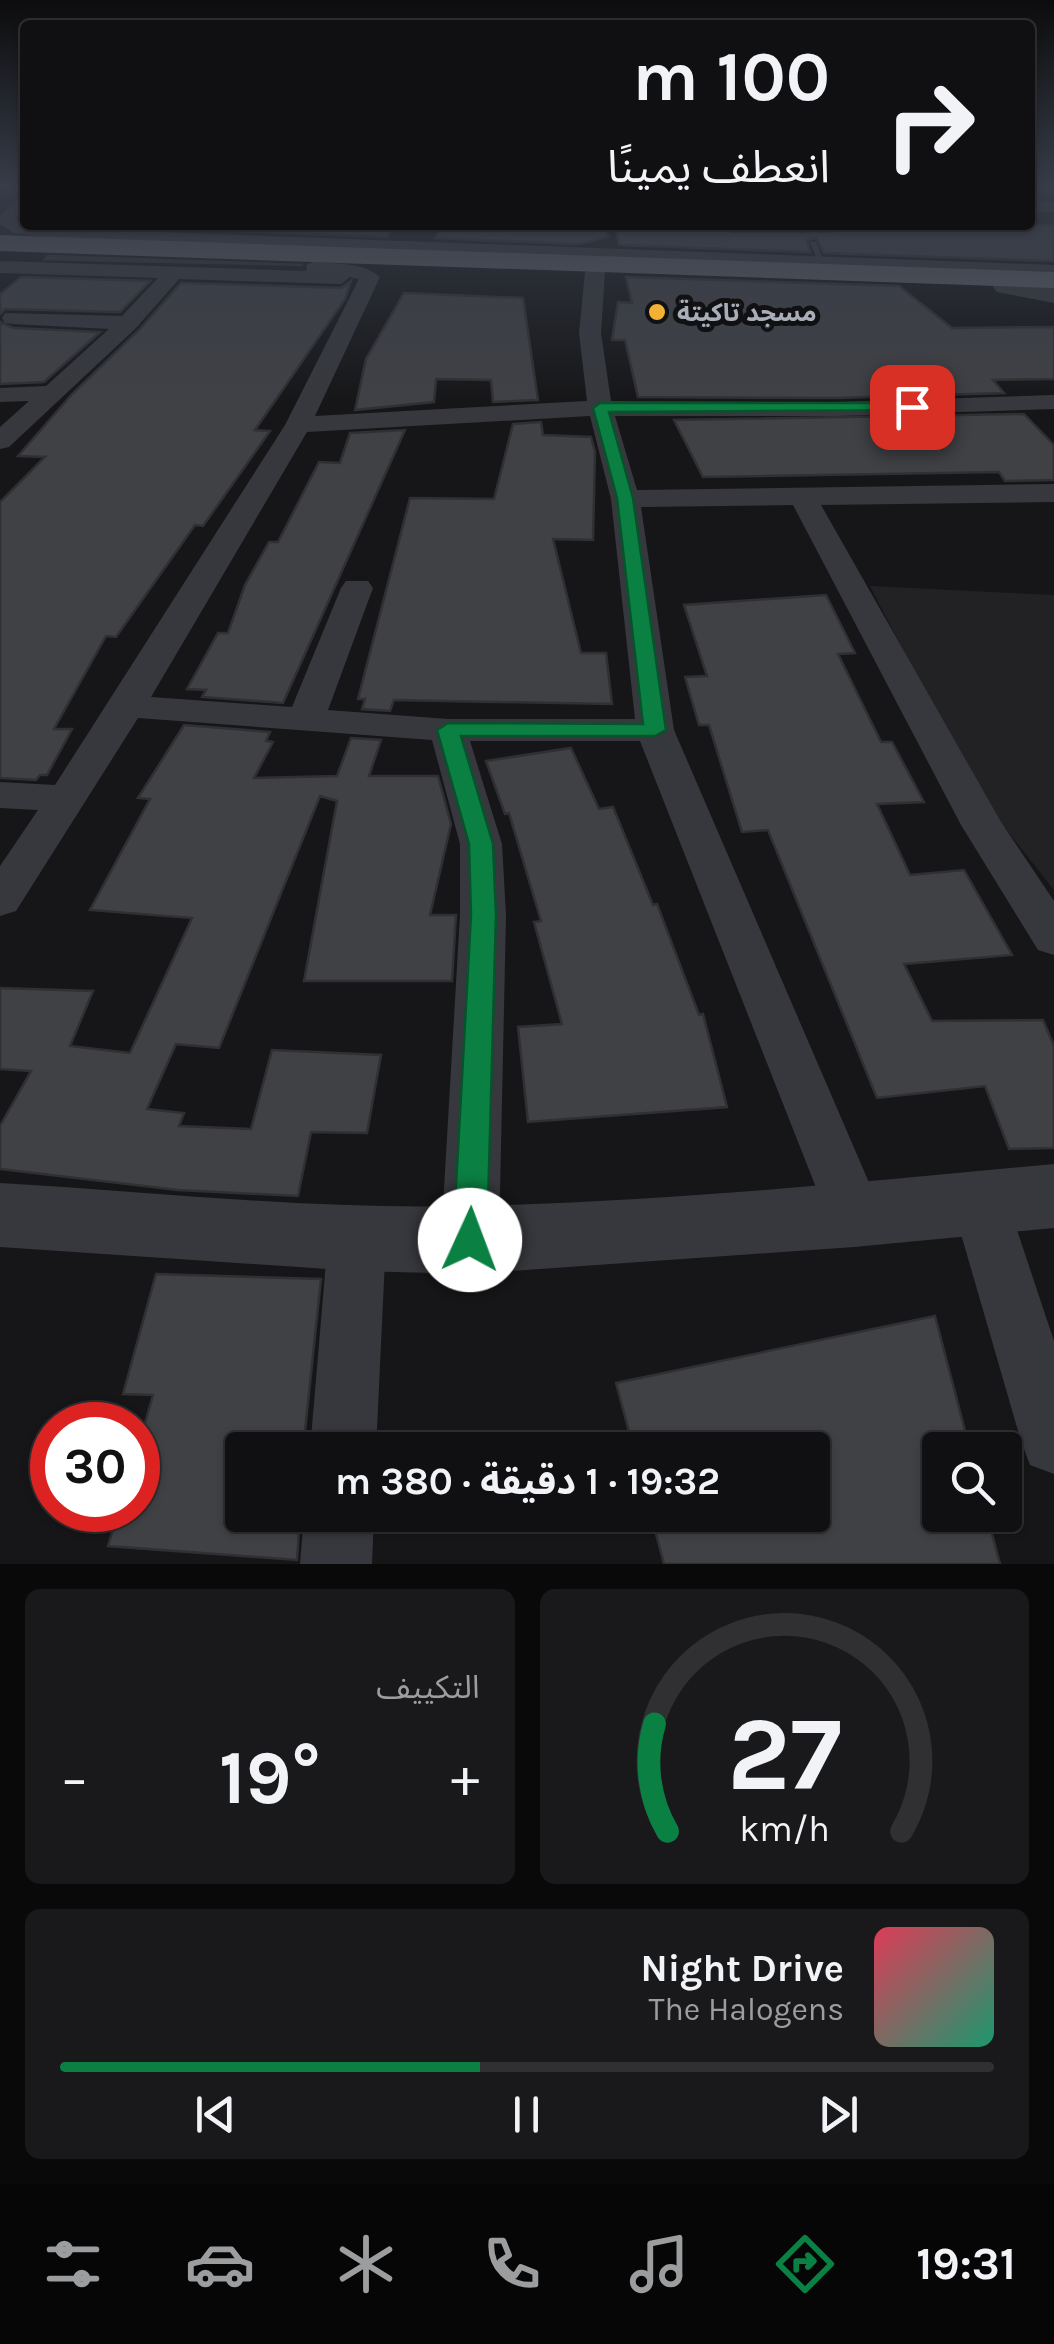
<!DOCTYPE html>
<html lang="ar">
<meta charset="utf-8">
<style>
:root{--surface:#101012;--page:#19191b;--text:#f1f3f6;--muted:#9c9d9f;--line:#303032;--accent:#0b8043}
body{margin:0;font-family:Karla,"Noto Sans Arabic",sans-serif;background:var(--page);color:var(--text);direction:rtl;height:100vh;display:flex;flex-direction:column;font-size:38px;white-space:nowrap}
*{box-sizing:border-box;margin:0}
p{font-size:32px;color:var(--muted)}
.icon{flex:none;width:55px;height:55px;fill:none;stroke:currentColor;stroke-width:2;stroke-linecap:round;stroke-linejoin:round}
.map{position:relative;height:1564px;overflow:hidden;direction:ltr}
.sheet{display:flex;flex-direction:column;gap:25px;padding:25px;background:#09090a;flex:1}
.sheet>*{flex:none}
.top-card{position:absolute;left:20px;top:20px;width:1015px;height:210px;border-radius:10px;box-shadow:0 2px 8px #0004,0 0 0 2px var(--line);direction:rtl;background:#101012;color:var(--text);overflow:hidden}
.controls{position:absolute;left:922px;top:1432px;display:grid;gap:20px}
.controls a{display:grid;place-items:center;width:100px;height:100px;border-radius:10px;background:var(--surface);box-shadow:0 2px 8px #0004,0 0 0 2px var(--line);font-size:50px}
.speed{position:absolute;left:30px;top:1402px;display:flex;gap:20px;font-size:50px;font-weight:700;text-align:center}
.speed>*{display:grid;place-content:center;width:130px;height:130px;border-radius:50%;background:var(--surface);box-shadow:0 2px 8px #0004,0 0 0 2px var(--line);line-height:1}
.speed .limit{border:15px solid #d22;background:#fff;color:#111}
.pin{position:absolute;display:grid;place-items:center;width:85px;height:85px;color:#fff;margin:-42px;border-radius:20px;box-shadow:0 5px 15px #0006}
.me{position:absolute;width:110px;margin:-55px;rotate:2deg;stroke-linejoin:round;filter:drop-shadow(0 0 8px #0008)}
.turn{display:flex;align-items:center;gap:35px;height:210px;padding:0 40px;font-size:45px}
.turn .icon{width:130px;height:130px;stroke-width:2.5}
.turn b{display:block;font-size:70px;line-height:85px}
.big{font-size:75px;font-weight:700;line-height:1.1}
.sheet .widget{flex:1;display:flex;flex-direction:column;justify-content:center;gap:15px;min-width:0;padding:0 35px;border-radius:15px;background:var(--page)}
.sheet .dial{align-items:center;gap:0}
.dial svg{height:260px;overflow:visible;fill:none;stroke:var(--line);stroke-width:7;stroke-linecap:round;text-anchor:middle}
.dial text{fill:var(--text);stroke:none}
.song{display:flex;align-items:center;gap:30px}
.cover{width:120px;height:120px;border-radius:15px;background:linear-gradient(135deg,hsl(350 70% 55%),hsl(160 70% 35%))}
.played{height:10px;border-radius:5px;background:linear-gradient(90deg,var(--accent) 45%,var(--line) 45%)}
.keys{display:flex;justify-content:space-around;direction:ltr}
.heat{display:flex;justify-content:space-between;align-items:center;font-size:55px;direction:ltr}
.sheet .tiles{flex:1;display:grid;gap:25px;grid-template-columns:1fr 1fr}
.widget:last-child{grid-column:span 2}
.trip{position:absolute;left:225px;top:1432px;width:605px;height:100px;border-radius:10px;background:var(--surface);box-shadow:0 2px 8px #0004,0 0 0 2px var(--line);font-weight:700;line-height:100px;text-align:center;direction:rtl}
.tabs{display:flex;height:160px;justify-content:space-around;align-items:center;background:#060607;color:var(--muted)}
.tabs .icon{width:70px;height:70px}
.tabs .current{color:var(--accent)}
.tabs b{font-size:45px;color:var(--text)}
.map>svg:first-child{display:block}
.built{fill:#222225}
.building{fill:#404145;stroke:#303034;stroke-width:2.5}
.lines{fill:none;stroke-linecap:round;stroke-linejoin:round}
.service{fill:#37383d;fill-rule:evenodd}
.minor{fill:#37383d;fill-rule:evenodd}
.tertiary{fill:#37383d;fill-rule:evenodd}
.trunk{fill:#5b5e65;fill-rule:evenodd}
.route{fill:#0b8043;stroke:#07532c;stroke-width:2.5}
.poi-dot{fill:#f2b134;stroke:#111113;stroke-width:4}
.labels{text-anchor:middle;stroke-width:10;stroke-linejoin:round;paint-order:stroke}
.far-poi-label{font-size:25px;font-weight:bold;fill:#a8adb8;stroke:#111113;text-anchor:start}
</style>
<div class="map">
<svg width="1054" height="1564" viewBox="0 0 1054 1564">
<rect width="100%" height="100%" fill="#161618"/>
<!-- built -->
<path class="built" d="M870,586l184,9v295l-79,-100z"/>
<!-- building -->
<path class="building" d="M89,225h306l-8,12z
M443,225h163l2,12 -29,7 -144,-6z
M615,225h116l1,7h100l-4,-7h226v36l-230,-8 -8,-15 -9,2 3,12 -191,-7z
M48,256l255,9 -258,-6z
M21,277l129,4 -30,31 -115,-3 -5,5v-20z
M626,277l273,9 53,42 102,-1v52l-61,1 11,13 -168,5 -198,-1 -13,-57h-13l6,-38 14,1z
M351,281l-6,18 -90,131 15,1 -67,95 -8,-1 -79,112 -10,-1 -52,93h18l-25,46h-7l-4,5 -36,-2v-276l45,-45 -27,-1 54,-62 67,-64 42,-47 160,5z
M404,293l119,5 15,102 -45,2 -2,-22 -55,-1 -2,23 -79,8 11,-51z
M0,322l13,6 87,4 -56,50 -44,2z
M1024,414l30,31v35l-49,1 -6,-9 -296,5 -29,-57z
M541,422l2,13 48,2 4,15 -2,88 -40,-1 28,114h25l6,51 -218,-4 -4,11 -28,-2 3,-10h-7l52,-201 84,1 19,-75z
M405,430l-122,273 -81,-6 4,-7 -19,-1 31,-56h10l17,-48 24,-43h9l41,-80 21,1 10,-30z
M826,595l29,58 -17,1 43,88h11l32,60 -47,2 33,71 54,-5 48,85 -108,9 28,57 111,-1 11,26v102l-45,1 -24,-63 -108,12 -109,-268 -26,2 -33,-107h-10l-14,-48 22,-1 -23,-71z
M184,725l86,7 -4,9 7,1 -19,36 83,-2 14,-38 30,2 -12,36h69l13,48 -21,91h26l-4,66h-148l33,-180 -17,-5 -101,252 -43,-4 -29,65 37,4 -5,13 72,3 21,-79 109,5 -14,78 -56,-1 -13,64 -120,-6 -178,-21v-43l31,-55 -31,-2v-81l93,3 -23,55 60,7 62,-135 -102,-8 60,-111 -12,-1z
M571,748l28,61 14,-2 40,98 4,-1 42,111 4,-1 24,93 -199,15 -10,-95 44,-3 -28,-102 7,-1 -32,-108 -4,1 -19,-53z
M156,1274l165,5 -18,171h-61v65h58l-3,45 -189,-14 11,-36h19v-62l15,-53 -30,-1z
M935,1316l35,134h-30v65h47l13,49h-336l-13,-49h161v-65h-178l-18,-67z"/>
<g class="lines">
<!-- service -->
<path class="service" d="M810,242h6l9,22h-6z"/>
<!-- minor -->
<path class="minor" d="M25,192v16l-9,11 9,6 26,3 1003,37v12l-1003,-39 -37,-5 -14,-9v-8z
M1030,202h24v10h-24z
M0,261l306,10 1,-7 7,-2c22,2 49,0 66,15l-65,139 272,-15 -8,-68 6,-61 10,-6 10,6 -4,61 10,68 225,1 218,-7v14l-218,7h-221l22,74 417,-6v18l-233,3 180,317 53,79v54l-16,-5 -77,-125 -168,-320 -152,2 33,223 209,485 -9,18 -20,8 -20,-8 -194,-492h-170l32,103 4,71 -7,325 -8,19 -21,8 -21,-8 -8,-19 19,-325v-71l-28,-104 -294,-22 -122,193 -16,5v-50l38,-56 -38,-2v-26l55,3 230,-360 74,-146 -9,-2 -9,7 -162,-5 -43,49 -127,119 -9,2v-22l29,-26 -29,1v-14l46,-2 63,-57 -96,-5 -8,-1 -3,-5 3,-5 117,3 36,-38 -158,-5zM590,416l21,83 24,220h-187l-120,-9 45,-122 -5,-7h-22l-5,7 -49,119 -141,-10 156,-265z
M980,1177l20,8 8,18 46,138v133l-24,-9 -9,-24 -69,-238 8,-18z
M357,1211l21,8 8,19 -10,212h-66l18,-212 8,-19z
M304,1515h70l-2,49h-72z"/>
<!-- tertiary -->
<path class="tertiary" d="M1006,279l48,8v16l-57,-11 -4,-5 4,-5z
M1054,1164v64l-200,19 -384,27 -113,-3 -357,-24v-64c156,9 314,27 470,23 194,-4 391,-24 584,-42z"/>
<!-- trunk -->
<path class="trunk" d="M0,235l1054,37v16l-1054,-37z"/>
</g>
<!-- sky -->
<linearGradient id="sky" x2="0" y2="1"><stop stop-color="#0c0c0d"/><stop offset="0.46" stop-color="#363c48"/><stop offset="1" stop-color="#363c48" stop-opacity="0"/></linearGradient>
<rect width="1054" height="404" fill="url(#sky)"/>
<!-- route -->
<path class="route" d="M912,403l7,4 -2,3 -308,2 24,86 33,232 -11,6h-194l32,108 3,71 -9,325 -5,11 -12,5 -12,-5 -5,-11 18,-325 -2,-71 -32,-114 11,-7 195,1 -26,-226 -24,-90 7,-5z"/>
<!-- markers -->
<circle class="poi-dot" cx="657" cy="312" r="10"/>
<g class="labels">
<!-- far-poi labels -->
<g class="far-poi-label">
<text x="677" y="321">مسجد تاكيتة</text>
</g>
</g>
</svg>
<div class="controls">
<a><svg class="icon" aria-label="search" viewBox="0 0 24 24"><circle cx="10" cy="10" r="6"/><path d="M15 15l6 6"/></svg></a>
</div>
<div class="speed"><div class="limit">30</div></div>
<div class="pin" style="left:912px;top:407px;background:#d93025"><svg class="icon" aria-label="arrive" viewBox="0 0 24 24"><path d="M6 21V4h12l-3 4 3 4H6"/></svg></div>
<svg class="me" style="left:470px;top:1240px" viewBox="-20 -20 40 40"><circle r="19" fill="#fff"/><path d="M0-13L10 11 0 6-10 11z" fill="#0b8043"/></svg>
<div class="trip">19:32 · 1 دقيقة · 380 m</div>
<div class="top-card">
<div class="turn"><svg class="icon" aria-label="right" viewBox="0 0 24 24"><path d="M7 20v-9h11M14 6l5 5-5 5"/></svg><div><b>100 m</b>انعطف يمينًا</div></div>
</div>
</div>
<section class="sheet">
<div class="tiles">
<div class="widget dial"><svg viewBox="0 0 100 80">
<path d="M14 69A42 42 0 1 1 86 69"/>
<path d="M14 69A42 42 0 0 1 10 36" stroke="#0b8043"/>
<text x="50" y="56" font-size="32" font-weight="700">27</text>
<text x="50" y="72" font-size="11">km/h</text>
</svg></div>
<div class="widget"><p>التكييف</p>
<div class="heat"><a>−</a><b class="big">19°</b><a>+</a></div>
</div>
<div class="widget">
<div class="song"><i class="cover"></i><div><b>Night Drive</b><p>The Halogens</p></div></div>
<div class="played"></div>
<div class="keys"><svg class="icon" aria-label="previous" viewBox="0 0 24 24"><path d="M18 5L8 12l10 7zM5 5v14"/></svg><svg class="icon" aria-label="pause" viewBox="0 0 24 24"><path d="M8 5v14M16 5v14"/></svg><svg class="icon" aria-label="next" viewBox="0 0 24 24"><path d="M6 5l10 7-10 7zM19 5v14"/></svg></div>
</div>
</div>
</section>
<nav class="tabs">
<b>19:31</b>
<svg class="icon current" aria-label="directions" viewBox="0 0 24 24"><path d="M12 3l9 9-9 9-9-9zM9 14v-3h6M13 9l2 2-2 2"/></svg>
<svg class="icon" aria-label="music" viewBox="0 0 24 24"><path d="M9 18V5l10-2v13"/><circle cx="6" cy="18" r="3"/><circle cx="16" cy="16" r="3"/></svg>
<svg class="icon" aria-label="phone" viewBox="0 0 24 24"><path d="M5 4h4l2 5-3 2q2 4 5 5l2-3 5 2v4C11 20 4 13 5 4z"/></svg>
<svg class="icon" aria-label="climate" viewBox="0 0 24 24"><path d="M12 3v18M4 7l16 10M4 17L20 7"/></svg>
<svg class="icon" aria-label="car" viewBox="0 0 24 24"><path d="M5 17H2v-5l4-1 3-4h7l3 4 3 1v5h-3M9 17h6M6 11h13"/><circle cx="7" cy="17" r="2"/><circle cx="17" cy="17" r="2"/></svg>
<svg class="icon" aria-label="filters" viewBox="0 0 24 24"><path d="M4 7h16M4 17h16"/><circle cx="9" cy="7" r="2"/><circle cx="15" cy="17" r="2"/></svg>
</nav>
